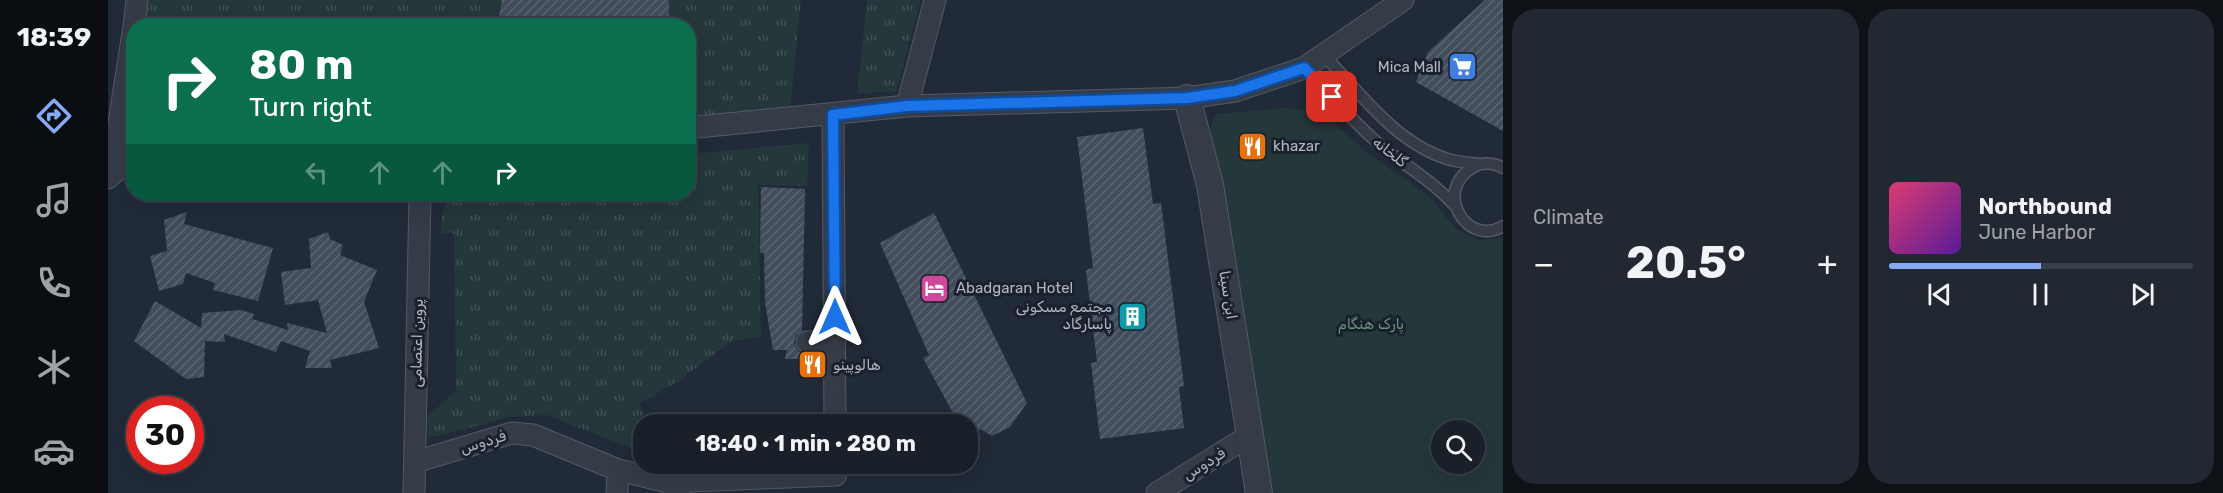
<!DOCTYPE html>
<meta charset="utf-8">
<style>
:root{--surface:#19202a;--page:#222832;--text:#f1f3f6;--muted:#9fa3a8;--line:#373e47;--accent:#84abf4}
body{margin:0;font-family:Rubik,Vazirmatn,sans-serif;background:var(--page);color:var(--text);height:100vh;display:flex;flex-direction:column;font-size:22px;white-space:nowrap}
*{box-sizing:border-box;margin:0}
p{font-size:20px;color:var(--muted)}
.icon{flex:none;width:33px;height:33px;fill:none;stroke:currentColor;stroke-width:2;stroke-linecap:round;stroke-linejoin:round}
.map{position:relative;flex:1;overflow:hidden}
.panel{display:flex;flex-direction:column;gap:9px;padding:9px;background:#0e1217;width:720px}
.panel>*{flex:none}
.top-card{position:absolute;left:18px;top:18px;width:570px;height:183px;border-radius:24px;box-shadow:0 6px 24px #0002,0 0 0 2px var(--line);background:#0b6e4f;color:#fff;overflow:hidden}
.controls{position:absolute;left:1323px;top:420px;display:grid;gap:12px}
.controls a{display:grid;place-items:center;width:54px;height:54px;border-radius:50%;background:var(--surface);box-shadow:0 6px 24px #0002,0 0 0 2px var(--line);font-size:30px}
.speed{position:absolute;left:18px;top:396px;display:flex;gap:12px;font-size:30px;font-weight:700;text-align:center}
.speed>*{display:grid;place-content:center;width:78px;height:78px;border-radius:50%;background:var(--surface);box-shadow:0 6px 24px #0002,0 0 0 2px var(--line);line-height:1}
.speed .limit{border:9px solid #d22;background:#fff;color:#111}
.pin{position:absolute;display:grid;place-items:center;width:51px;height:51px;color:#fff;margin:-26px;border-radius:12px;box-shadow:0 3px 9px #0006}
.me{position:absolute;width:66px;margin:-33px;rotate:0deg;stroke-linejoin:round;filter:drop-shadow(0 0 4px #0008)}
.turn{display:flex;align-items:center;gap:21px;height:126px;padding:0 24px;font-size:27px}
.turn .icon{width:78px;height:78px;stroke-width:2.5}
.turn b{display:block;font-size:42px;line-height:51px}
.lanes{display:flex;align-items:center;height:57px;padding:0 24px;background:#0003;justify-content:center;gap:30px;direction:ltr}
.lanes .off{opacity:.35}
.big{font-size:45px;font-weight:700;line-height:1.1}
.panel .tile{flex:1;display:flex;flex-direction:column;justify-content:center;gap:9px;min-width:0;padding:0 21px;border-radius:24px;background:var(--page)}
.song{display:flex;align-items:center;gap:18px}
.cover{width:72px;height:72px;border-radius:9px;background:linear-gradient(135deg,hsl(340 70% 55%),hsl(270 70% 35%))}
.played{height:6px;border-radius:3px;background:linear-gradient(90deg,var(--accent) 50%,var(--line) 50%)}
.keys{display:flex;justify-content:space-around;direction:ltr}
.heat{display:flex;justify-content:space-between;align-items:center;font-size:33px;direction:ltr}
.panel .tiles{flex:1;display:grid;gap:9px;grid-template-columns:repeat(2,1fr)}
.trip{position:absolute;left:525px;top:414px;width:345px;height:60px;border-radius:24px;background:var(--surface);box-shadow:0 6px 24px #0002,0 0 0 2px var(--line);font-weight:700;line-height:60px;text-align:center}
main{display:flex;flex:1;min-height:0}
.menu{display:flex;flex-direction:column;width:108px;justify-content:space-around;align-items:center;background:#0a0d11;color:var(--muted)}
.menu .icon{width:42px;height:42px}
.menu .selected{color:var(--accent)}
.menu b{font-size:27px;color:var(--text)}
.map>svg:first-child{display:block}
.grass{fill:url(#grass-tufts)}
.park{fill:#24373a;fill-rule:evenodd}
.building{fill:url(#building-hatch)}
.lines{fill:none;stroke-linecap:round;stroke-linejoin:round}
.service-casing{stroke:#525a66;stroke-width:13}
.minor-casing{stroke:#525a66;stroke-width:23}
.tertiary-casing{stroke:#525a66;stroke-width:28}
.service{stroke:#353c48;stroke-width:10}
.minor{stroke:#353c48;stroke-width:21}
.tertiary{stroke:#353c48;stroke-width:26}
.route-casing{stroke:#114b97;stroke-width:15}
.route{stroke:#1a73e8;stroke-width:10}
.labels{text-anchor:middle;stroke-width:6;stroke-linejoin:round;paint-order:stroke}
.poi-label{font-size:15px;fill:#afb7c5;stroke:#1a212d;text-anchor:start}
.street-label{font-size:15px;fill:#afb7c5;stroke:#1a212d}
.park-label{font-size:15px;fill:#679473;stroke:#1a212d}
</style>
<main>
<nav class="menu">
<b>18:39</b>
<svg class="icon selected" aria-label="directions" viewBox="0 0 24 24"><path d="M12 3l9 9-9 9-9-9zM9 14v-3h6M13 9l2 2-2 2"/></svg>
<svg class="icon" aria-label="music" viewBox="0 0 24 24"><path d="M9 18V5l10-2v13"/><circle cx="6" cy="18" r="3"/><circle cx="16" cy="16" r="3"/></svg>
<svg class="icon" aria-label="phone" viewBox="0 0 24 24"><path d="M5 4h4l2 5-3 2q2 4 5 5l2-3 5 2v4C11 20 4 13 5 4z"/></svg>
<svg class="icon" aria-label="climate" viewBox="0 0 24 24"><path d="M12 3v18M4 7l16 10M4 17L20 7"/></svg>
<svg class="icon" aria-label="car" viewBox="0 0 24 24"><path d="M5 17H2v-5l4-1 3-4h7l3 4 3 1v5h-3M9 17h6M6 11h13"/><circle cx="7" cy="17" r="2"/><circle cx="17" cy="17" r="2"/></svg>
</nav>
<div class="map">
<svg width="1395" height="493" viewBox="0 0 1395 493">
<defs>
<pattern id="grass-tufts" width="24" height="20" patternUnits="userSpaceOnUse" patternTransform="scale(1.5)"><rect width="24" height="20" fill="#24373a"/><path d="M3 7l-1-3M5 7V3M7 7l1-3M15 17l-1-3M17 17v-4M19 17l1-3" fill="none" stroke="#415255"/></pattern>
<pattern id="building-hatch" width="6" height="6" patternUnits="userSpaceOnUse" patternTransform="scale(1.5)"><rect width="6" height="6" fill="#424d5c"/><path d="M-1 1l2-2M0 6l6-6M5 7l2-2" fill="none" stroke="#5b6472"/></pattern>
</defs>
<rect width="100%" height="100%" fill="#212a38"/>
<!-- grass -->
<path class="grass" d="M34,0h659l-11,109 -101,11 -1,-94h-546z
M759,0h54l-25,92 -39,1z
M701,143l-2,43 -49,-1 3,151 -29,5 -58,43 -34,19 6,21h-2l-1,29 -96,-38 -39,2 -15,5 -65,16 -1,-21 29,-26 -2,-158h-13l1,-17 7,-22h239l1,-40z"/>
<!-- park -->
<path class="park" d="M1179,108l27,4 20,11 35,31 60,42 27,33 22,11 25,-2v255h-233l-60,-364 6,-15zM1334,430h32v34h-32z"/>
<!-- building -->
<path class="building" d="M394,0h167v26h-172z
M1377,0h18v131l-87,-49 12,-30z
M1035,128l10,76 8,-1 23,183 -5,1 5,41 -84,11 -9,-76 6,-1 -11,-92 7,-2 -16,-131z
M653,187l44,2 -3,142 -6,5 -2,6 2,6 5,5v6h-16l2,-9h-14l-8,-47 -1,-50h-4z
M79,212l-3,12 89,24 -15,53 -45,-11 2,-7 -29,-10 -3,11 -24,7 -9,-35 17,-5 -3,-31z
M826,213l93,190 -17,24 -18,9 -11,-7 -13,5v-10h-9l-36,-66 6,-3 -49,-112z
M220,232l2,7 13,6 -3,10 37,15 -13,32 15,46 -49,12 2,8h-27l5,-17 -29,-10 -5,11 -52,-18 1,8 -20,-1 -1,36 -18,2 -52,-38 21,-40 46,27 1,-15 39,-3 13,4 -2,5 36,11 -1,-7 40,10 -9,-33 -33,5 -4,-33 30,-4 -2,-29z"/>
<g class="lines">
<defs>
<path id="service" d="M1216,55c37,39 73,90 127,105 9,2 19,3 28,4
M1196,68c25,25 48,53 75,76 26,22 53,36 76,62
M1395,168c-10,-6 -22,-6 -31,0 -39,23 -5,80 31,58"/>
<path id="minor" d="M26,26l3,-26
M799,106l28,-106
M725,115l2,309
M17,119c-9,8 -10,17 -3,27l12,5
M580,128l219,-22 280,-8 48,-7 69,-23 99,-68
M10,129l16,-103
M0,158l9,-23 -8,-2
M0,178l26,-22
M699,342l28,-1
M307,462l97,-29 21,2 85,35 50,12 11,11
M560,482l168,-7
M306,493l6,-299
M509,493l1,-23
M1049,493l93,-58"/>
<path id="tertiary" d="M1079,98l23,87 49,308"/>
</defs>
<!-- service casing -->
<use href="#service" class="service-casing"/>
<!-- minor casing -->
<use href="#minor" class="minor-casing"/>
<!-- tertiary casing -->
<use href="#tertiary" class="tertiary-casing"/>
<!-- service -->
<use href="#service" class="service"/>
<!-- minor -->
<use href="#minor" class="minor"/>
<!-- tertiary -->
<use href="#tertiary" class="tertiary"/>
</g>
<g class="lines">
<defs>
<path id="route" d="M727,317l-2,-202 74,-9 280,-8 48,-7 69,-23 28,29"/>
</defs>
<!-- route casing -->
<use href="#route" class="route-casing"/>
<!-- route -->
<use href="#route" class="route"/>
</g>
<!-- icons -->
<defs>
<symbol id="supermarket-square" viewBox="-11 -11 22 22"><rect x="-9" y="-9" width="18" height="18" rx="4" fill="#3f7fe0" stroke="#1a212d"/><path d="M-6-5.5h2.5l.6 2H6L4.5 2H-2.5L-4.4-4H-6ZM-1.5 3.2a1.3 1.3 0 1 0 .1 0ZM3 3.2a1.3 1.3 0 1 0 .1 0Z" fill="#fff"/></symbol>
<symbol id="restaurant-square" viewBox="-11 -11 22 22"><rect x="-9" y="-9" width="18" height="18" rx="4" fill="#e8710a" stroke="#1a212d"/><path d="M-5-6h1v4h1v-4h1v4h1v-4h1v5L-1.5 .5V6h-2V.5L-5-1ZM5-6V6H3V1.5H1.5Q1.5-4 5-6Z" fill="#fff"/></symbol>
<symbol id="hotel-square" viewBox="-11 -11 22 22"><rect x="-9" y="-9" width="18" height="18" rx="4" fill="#d1479c" stroke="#1a212d"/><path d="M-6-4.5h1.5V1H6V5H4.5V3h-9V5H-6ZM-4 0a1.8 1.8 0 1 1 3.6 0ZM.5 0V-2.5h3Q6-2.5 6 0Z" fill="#fff"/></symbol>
<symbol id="building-square" viewBox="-11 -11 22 22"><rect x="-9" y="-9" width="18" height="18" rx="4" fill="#0f9aa8" stroke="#1a212d"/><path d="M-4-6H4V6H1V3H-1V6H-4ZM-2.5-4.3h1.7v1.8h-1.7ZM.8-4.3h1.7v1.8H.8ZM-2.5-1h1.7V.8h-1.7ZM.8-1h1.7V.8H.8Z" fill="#fff"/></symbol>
</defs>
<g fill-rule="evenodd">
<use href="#supermarket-square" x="1338" y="50" width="33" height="33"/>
<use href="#restaurant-square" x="1128" y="130" width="33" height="33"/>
<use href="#hotel-square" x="810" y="272" width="33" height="33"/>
<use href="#building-square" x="1008" y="300" width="33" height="33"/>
<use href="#restaurant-square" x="688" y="348" width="33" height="33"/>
</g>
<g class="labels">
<!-- poi labels -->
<g class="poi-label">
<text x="1333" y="72" text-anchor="end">Mica Mall</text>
<text x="1165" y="151">khazar</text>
<text x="848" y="293">Abadgaran Hotel</text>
<text x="1004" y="312" text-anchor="end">مجتمع مسکونی<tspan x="1004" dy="17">پاسارگاد</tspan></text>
<text x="725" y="370">هالوپینو</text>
</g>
<!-- street labels -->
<g class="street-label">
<text transform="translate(1282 152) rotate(38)" y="5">گلخانه</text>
<text transform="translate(1120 295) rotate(81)" y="5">ابن سینا</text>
<text transform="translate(309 343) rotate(-89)" y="5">پروین اعتصامی</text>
<text transform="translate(375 442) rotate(-17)" y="5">فردوس</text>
<text transform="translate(1096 464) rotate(-32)" y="5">فردوس</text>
</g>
<!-- park labels -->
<g class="park-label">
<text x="1263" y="329">پارک هنگام</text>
</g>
</g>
</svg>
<div class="controls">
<a><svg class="icon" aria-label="search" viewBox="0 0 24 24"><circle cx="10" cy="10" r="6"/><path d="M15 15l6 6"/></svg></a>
</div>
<div class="speed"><div class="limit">30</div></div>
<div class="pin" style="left:1224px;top:97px;background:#d93025"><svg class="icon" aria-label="arrive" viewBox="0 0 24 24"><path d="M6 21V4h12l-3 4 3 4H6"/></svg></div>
<svg class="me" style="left:727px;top:317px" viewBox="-20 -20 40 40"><path d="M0-17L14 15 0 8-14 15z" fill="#1a73e8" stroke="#fff" stroke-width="4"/></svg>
<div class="trip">18:40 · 1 min · 280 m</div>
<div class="top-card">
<div class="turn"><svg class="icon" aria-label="right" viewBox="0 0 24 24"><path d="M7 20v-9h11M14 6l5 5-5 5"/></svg><div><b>80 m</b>Turn right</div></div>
<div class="lanes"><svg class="icon off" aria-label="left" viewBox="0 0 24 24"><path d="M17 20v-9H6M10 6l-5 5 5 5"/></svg><svg class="icon off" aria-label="ahead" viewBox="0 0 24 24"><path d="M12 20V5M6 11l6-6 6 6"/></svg><svg class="icon off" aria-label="ahead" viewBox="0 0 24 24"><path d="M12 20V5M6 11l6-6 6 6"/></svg><svg class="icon" aria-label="right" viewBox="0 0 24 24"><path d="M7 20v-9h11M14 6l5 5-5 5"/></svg></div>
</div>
</div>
<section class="panel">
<div class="tiles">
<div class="tile"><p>Climate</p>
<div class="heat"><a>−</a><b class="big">20.5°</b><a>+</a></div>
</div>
<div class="tile">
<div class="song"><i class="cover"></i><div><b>Northbound</b><p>June Harbor</p></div></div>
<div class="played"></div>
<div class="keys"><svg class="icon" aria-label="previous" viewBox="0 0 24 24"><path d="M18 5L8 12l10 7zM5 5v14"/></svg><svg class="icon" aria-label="pause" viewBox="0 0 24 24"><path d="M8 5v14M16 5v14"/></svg><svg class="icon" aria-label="next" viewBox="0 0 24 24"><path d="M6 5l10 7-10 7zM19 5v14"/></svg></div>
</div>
</div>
</section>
</main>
